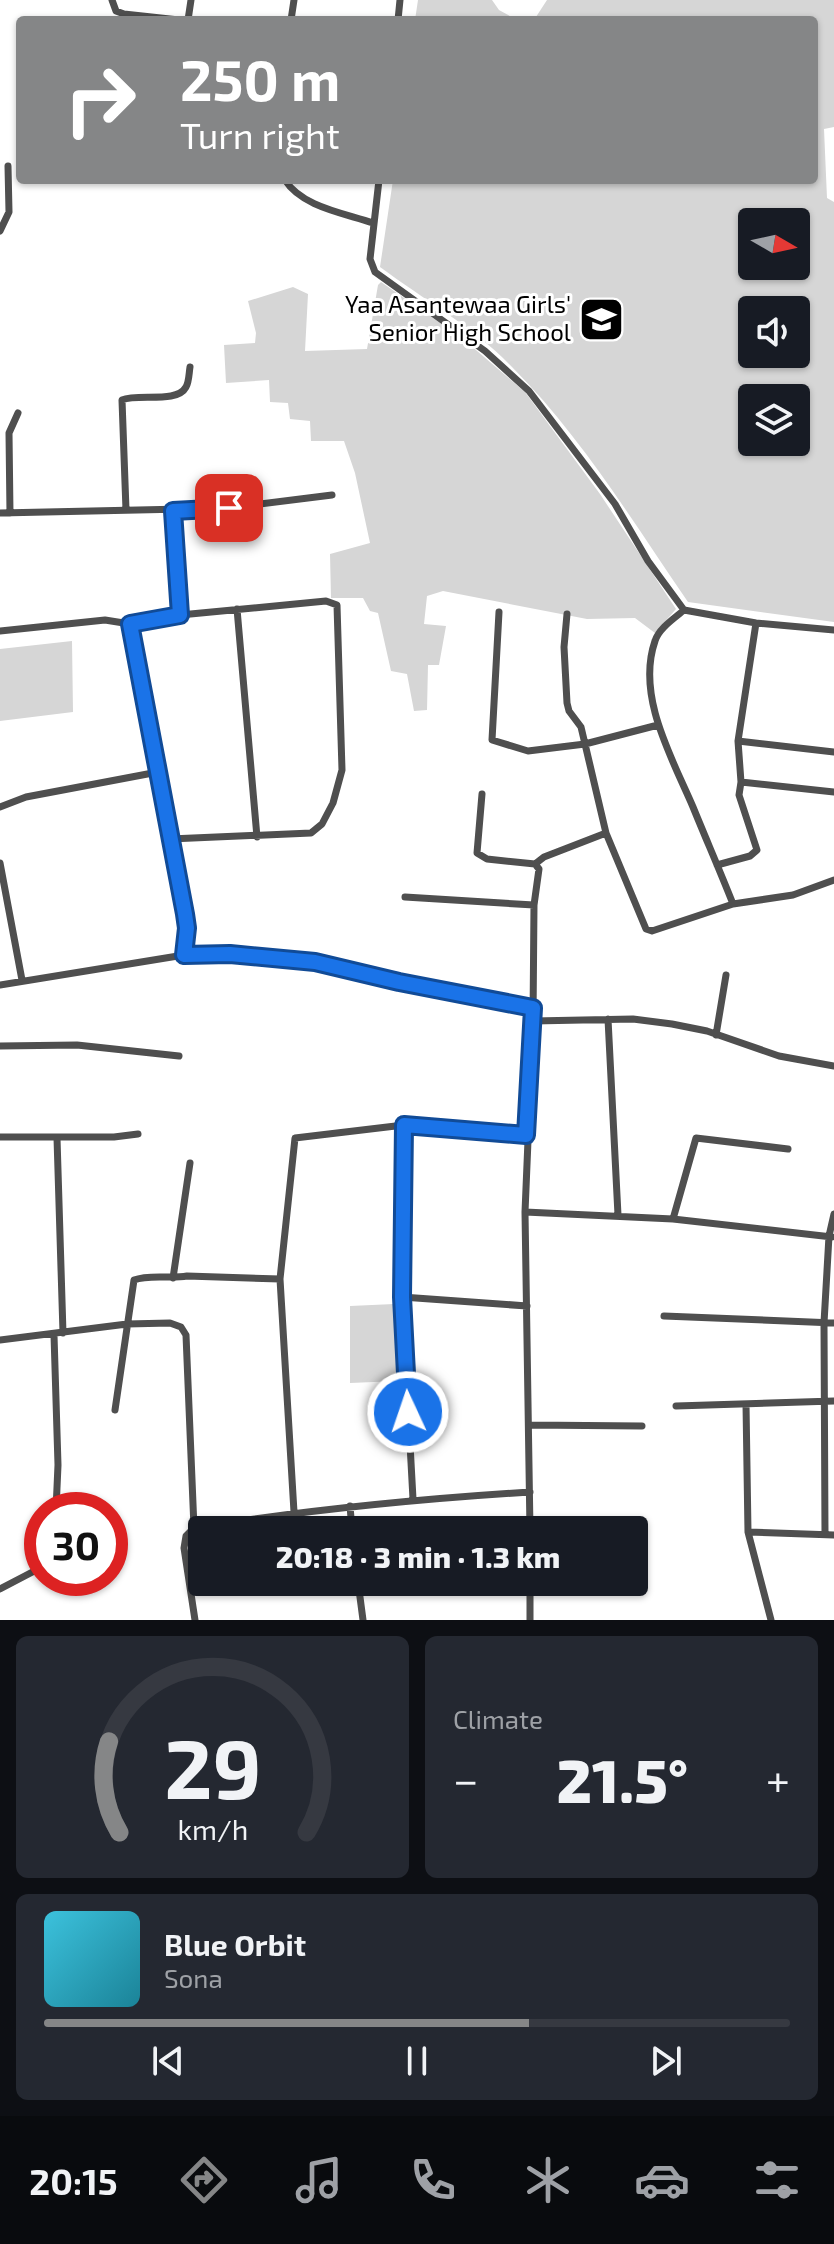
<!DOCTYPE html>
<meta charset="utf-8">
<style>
:root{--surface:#171b24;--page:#242831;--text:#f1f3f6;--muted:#9ea1a6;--line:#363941;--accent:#858687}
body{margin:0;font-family:"Exo 2",sans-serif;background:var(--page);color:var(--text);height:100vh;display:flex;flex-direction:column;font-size:30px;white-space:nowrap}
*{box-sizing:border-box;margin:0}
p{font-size:26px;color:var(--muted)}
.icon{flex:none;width:44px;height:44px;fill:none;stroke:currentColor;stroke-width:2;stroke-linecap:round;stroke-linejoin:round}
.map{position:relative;height:1620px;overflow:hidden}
.drawer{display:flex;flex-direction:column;gap:16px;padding:16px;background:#0d0f14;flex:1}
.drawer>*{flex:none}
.hud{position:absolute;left:16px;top:16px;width:802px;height:168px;border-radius:8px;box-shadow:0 2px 6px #0004;background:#858687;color:#fff;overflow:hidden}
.needle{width:52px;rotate:99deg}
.fabs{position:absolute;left:738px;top:208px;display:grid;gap:16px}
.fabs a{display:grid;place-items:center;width:72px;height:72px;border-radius:8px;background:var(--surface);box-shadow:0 2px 6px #0004;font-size:40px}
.speed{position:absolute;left:24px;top:1492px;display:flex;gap:16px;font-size:40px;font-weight:700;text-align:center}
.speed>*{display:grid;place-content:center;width:104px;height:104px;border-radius:50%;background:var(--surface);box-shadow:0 2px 6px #0004;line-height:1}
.speed .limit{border:12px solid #d22;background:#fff;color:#111}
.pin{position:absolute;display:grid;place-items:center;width:68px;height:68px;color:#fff;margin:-34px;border-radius:16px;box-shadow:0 4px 12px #0006}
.me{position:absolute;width:88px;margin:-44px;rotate:357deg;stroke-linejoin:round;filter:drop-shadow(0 0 6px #0008)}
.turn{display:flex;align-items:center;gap:28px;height:168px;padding:0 32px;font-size:36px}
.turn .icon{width:104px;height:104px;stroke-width:2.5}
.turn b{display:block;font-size:56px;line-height:68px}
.big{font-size:60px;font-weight:800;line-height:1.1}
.drawer .tile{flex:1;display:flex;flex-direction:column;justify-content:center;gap:12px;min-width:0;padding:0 28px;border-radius:12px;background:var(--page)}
.drawer .dial{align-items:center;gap:0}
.dial svg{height:208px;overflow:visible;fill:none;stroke:var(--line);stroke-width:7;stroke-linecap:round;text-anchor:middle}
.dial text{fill:var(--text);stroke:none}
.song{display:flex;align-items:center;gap:24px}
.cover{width:96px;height:96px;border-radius:12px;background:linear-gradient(135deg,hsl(190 70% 55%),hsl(190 70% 35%))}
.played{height:8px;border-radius:4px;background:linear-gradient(90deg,var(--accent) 65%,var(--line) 65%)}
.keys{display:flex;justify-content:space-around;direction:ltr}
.heat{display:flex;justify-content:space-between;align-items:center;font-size:44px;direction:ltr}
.drawer .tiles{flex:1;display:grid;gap:16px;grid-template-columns:1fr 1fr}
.tile:last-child{grid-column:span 2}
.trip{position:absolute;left:188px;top:1516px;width:460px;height:80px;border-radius:8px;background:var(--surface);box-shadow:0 2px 6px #0004;font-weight:800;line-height:80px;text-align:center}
.tabs{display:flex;height:128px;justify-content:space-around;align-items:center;background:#090b0e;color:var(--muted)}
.tabs .icon{width:56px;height:56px}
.tabs .active{color:var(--accent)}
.tabs b{font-size:36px;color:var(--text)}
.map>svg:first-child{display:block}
.green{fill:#d6d6d6;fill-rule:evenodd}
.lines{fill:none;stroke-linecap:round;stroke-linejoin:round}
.minor{stroke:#4f4f4f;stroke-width:7}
.route-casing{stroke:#114b97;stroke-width:20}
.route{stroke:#1a73e8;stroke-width:14}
.labels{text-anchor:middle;stroke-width:6;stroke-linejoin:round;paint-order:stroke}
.poi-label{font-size:24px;fill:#000;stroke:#fff;text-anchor:end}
</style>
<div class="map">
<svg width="834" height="1620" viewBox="0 0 834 1620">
<rect width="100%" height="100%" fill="#fff"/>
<!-- green -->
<path class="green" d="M418,0h74l7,10 18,10h-102z
M547,0h287v127l-10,2 3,69 7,4v420l-146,-20c-55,-80 -107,-166 -176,-235 -36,-38 -89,-68 -132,-100l13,-87h421v-160h-280zM796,222v44h-44v-44zM752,310h44v44h-44zM796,398v44h-44v-44z
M381,282l81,56 63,54 75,102 76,115 -21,24 -20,-15 -48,1 -144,-28 -16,5 -3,28 22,2 -7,39h-11l-1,45 -13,1 -7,-37 -16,-3 -13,-58 -8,-2 -7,-13h-32l-1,-44 40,-11 -15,-70 -11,-32h-33l-1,-20 -20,-2 -2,-16 -18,-1 -1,-22 -43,3 -2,-38 31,-2 1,-10 -8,-32 45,-14 15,7 -3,57 62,-2 11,-64z
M72,641l1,71 -73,9v-72z
M394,1304l4,77 -48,2v-77z"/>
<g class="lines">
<!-- minor -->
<path class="minor" d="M112,0l4,11 8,3 55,6
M188,20l3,-20
M291,20l3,-20
M398,20l2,-20
M285,180c17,27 59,33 88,43
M379,180l-9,79 5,13 110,79 44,40 86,113 33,57 36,49 72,13 78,7
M0,231l9,-19 -1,-46
M126,510l-4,-110c16,-7 55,4 64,-13 3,-5 3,-14 4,-20
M173,511l7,104
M0,513l229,-5 103,-13
M10,513l-1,-80 9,-20
M237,609l20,228
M684,610c-9,8 -25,18 -29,31 -19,55 17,117 38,166 13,32 27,64 40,97
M499,612l-7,128 36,11 57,-7 73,-19
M567,614l-3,33 3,56 2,8 12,16 25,106 40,96 6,2 81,-27 60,-9 41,-15
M130,624l55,290 2,14 -3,27
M0,631l105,-11 25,4 50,-9 146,-14 11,4 5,165 -9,33 -11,21 -11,9 -141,6
M738,741l96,11
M741,782l93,10
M482,794l-5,59 10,6 48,5
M0,807l26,-10 132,-25
M0,863l22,117
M535,864l9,-7 62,-24
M717,865l33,-9 7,-6 -18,-55 2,-13 -3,-41 18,-118
M405,897l129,8
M0,985l184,-30 46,-1 85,8 84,20 134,26
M608,1019l10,196
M533,1021l100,-2 39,5 35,7 72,25 55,10
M716,1035l10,-60
M0,1046l77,-1 102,11
M404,1125l-2,172 11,202
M0,1137h114l24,-3
M57,1138l6,195
M525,1212l148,7 159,18
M673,1219l23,-81 92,11
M173,1278l17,-115
M402,1297l125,9
M664,1316l170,7
M54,1335l4,130 -2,45
M0,1340l127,-16 43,-1 11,4 5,8 8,193
M746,1404l2,128 23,88
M676,1406l158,-5
M115,1410l19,-130c15,-6 36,-1 53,-4l93,3
M529,1425l113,1
M350,1506l2,24
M294,1512l-14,-233 15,-141 109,-13 122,10
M530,1530l-5,-318 8,-191 1,-116 5,-36 -4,-5
M748,1532l86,3
M825,1534l-1,-211 5,-87 5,-22
M358,1582l5,38
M0,1589l42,-22
M195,1620l-11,-72 2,-12 8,-8c112,-18 223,-29 336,-36
M530,1620v-38"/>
</g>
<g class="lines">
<defs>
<path id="route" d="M229,508l-56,3 7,104 -50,9 55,290 2,14 -3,27 46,-1 85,8 84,20 134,26 -7,127 -122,-10 -2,172 6,115"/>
</defs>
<!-- route casing -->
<use href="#route" class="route-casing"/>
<!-- route -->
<use href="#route" class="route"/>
</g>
<!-- icons -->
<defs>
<symbol id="school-square" viewBox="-11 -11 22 22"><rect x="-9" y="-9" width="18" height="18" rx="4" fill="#000" stroke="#fff"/><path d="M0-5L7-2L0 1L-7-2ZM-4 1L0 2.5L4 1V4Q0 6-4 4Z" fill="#fff"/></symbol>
</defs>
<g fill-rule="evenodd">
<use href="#school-square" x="576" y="294" width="51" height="51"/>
</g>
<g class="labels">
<!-- poi labels -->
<g class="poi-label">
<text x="571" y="313">Yaa Asantewaa Girls'<tspan x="571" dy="28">Senior High School</tspan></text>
</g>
</g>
</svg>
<div class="fabs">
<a><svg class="needle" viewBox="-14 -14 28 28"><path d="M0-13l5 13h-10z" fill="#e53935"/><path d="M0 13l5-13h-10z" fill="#9ea1a6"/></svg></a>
<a><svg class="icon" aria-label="sound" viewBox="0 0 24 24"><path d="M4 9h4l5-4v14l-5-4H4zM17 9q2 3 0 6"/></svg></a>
<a><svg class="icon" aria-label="layers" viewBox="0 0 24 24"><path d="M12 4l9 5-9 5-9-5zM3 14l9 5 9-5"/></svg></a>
</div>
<div class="speed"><div class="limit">30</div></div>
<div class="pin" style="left:229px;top:508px;background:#d93025"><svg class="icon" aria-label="arrive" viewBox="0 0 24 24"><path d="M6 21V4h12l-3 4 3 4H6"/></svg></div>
<svg class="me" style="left:408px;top:1412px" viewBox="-20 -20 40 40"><circle r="17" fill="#1a73e8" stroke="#fff" stroke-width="3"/><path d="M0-11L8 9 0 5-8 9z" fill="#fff"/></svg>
<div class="trip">20:18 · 3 min · 1.3 km</div>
<div class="hud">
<div class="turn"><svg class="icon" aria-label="right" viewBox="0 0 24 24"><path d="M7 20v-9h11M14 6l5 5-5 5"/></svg><div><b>250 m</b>Turn right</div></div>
</div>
</div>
<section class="drawer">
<div class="tiles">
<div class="tile dial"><svg viewBox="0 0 100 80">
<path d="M14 69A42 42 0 1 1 86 69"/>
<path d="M14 69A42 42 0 0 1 10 34" stroke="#858687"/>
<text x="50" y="56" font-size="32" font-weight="700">29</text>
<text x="50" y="72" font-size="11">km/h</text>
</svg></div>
<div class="tile"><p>Climate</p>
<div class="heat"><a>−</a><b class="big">21.5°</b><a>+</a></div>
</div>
<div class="tile">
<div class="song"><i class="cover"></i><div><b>Blue Orbit</b><p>Sona</p></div></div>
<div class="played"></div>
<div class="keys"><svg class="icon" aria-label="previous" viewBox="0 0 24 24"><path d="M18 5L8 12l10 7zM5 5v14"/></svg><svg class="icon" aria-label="pause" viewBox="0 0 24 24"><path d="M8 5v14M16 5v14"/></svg><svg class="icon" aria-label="next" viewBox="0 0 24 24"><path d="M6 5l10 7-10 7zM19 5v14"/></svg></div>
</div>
</div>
</section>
<nav class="tabs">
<b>20:15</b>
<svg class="icon active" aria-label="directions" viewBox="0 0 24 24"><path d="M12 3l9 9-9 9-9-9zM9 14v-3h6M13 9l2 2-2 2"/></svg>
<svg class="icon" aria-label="music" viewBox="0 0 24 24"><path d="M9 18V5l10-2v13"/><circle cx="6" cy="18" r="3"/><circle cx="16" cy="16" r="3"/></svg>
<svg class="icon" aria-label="phone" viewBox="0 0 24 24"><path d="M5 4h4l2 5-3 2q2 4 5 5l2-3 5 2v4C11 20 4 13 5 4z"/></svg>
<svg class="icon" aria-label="climate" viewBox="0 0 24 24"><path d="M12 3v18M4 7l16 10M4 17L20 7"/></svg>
<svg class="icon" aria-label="car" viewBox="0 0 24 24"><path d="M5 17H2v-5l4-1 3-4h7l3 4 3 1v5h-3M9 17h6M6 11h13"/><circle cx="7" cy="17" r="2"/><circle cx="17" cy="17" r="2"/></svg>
<svg class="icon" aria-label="filters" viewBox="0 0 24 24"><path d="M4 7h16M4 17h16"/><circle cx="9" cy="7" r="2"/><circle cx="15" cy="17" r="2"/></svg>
</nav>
